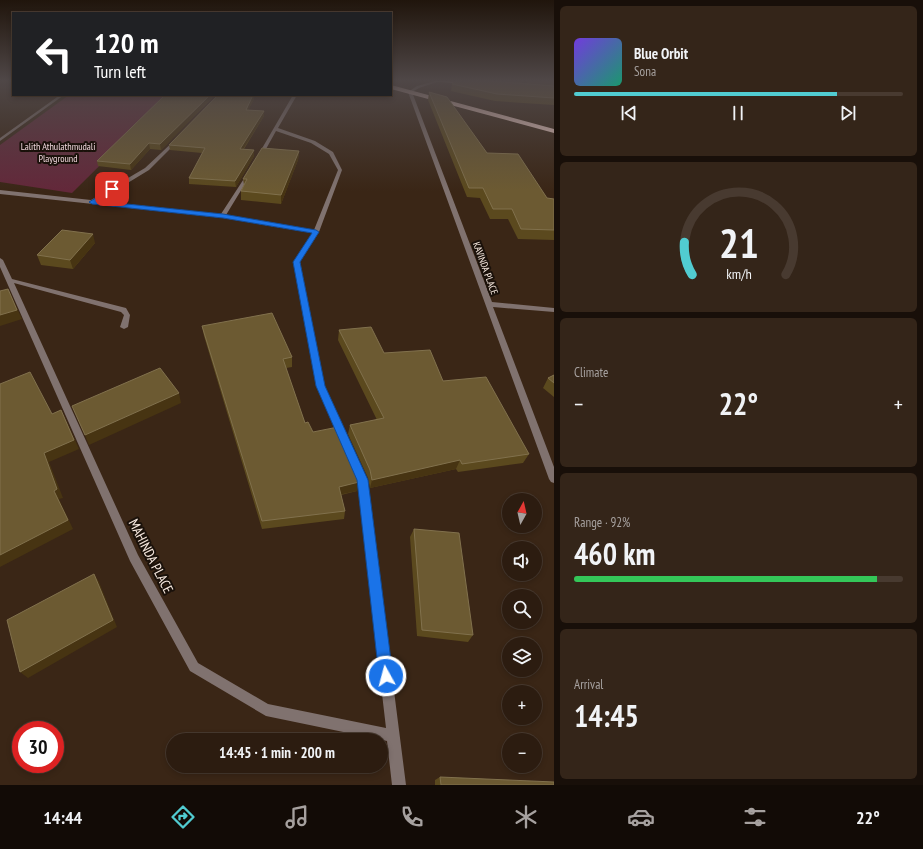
<!DOCTYPE html>
<meta charset="utf-8">
<style>
:root{--surface:#2c1c10;--page:#342519;--text:#f1f3f6;--muted:#a6a19f;--line:#483a30;--accent:#51ccd1}
body{margin:0;font-family:"PT Sans Narrow",sans-serif;background:var(--page);color:var(--text);height:100vh;display:flex;flex-direction:column;font-size:15px;white-space:nowrap}
*{box-sizing:border-box;margin:0}
p{font-size:13px;color:var(--muted)}
.icon{flex:none;width:22px;height:22px;fill:none;stroke:currentColor;stroke-width:2;stroke-linecap:round;stroke-linejoin:round}
.map{position:relative;flex:1;overflow:hidden}
.panel{display:flex;flex-direction:column;gap:6px;padding:6px;background:#180f09;width:369px}
.panel>*{flex:none}
.top-card{position:absolute;left:12px;top:12px;width:380px;height:84px;border-radius:0px;box-shadow:0 2px 6px #0003,0 0 0 1px var(--line);background:#202124;color:#fff;overflow:hidden}
.needle{width:26px;rotate:8deg}
.tools{position:absolute;left:502px;top:493px;display:grid;gap:8px}
.tools a{display:grid;place-items:center;width:40px;height:40px;border-radius:50%;background:var(--surface);box-shadow:0 2px 6px #0003,0 0 0 1px var(--line);font-size:20px}
.speed{position:absolute;left:12px;top:721px;display:flex;gap:8px;font-size:20px;font-weight:700;text-align:center}
.speed>*{display:grid;place-content:center;width:52px;height:52px;border-radius:50%;background:var(--surface);box-shadow:0 2px 6px #0003,0 0 0 1px var(--line);line-height:1}
.speed .limit{border:6px solid #d22;background:#fff;color:#111}
.pin{position:absolute;display:grid;place-items:center;width:34px;height:34px;color:#fff;margin:-17px;border-radius:8px;box-shadow:0 2px 6px #0006}
.me{position:absolute;width:44px;margin:-22px;rotate:353deg;stroke-linejoin:round;filter:drop-shadow(0 0 3px #0008)}
.turn{display:flex;align-items:center;gap:14px;height:84px;padding:0 16px;font-size:18px}
.turn .icon{width:52px;height:52px;stroke-width:2.5}
.turn b{display:block;font-size:28px;line-height:34px}
.big{font-size:30px;font-weight:600;line-height:1.1}
.panel .tile{flex:1;display:flex;flex-direction:column;justify-content:center;gap:6px;min-width:0;padding:0 14px;border-radius:6px;background:var(--page)}
.panel .dial{align-items:center;gap:0}
.dial svg{height:104px;overflow:visible;fill:none;stroke:var(--line);stroke-width:7;stroke-linecap:round;text-anchor:middle}
.dial text{fill:var(--text);stroke:none}
.song{display:flex;align-items:center;gap:12px}
.cover{width:48px;height:48px;border-radius:6px;background:linear-gradient(135deg,hsl(260 70% 55%),hsl(160 70% 35%))}
.played{height:4px;border-radius:2px;background:linear-gradient(90deg,var(--accent) 80%,var(--line) 80%)}
.keys{display:flex;justify-content:space-around;direction:ltr}
.heat{display:flex;justify-content:space-between;align-items:center;font-size:22px;direction:ltr}
.charge{height:6px;border-radius:3px;background:linear-gradient(90deg,#34c759 92%,var(--line) 0)}
.trip{position:absolute;left:166px;top:733px;width:222px;height:40px;border-radius:20px;background:var(--surface);box-shadow:0 2px 6px #0003,0 0 0 1px var(--line);font-weight:600;line-height:40px;text-align:center}
.menu{display:flex;height:64px;justify-content:space-around;align-items:center;background:#120b06;color:var(--muted)}
.menu .icon{width:28px;height:28px}
.menu .on{color:var(--accent)}
.menu b{font-size:18px;color:var(--text)}
main{display:flex;flex:1;min-height:0}
.map>svg:first-child{display:block}
.green{fill:#63283a}
.lines{fill:none;stroke-linecap:round;stroke-linejoin:round}
.street{fill:#80726f;fill-rule:evenodd}
.secondary{fill:#b09a95;fill-rule:evenodd}
.highway{fill:#f8d5ce;fill-rule:evenodd}
.wall{fill:#5b491e}
.shaded-wall{fill:#473412}
.building{fill:#6c5a32;stroke:#81714d}
.route{fill:#1a73e8;stroke:#114b97}
.labels{text-anchor:middle;stroke-width:4;stroke-linejoin:round;paint-order:stroke}
.far-park-label{font-size:10px;fill:#efd7dc;stroke:#1a110a}
.far-street-label{font-size:10px;fill:#f7e9df;stroke:#1a110a}
.near-street-label{font-size:14px;fill:#f7e9df;stroke:#1a110a}
</style>
<main>
<div class="map">
<svg width="554" height="785" viewBox="0 0 554 785">
<rect width="100%" height="100%" fill="#3a2616"/>
<!-- green -->
<path class="green" d="M69,95h102l-99,98 -72,-11v-37z"/>
<g class="lines">
<!-- street -->
<path class="street" d="M435,81h5l-21,7 -7,4 80,210 62,6v4l-61,-5 61,160v16l-3,-1 -2,-3 -141,-387 9,-6z
M60,95h4l-64,46v-3z
M293,95h4l-19,33 37,13 18,11 9,18 -23,62 -19,30 24,123 43,94 39,306h-14l-5,-44 -121,-25 -76,-45 -60,-110 -130,-294v-9l3,2 9,19 114,29 4,7 -2,12 -4,2 -4,-2 4,-12 -3,-3 -107,-29 124,272 60,108 70,41 118,24 -29,-249 -41,-94 -22,-123 18,-29 -89,-15 -223,-24v-4l91,10 54,-32 32,-30 2,1v1l-30,30 -51,31 123,13 26,-40 2,-1 2,1 -25,41 88,15 24,-60 -9,-16 -18,-11 -35,-12 -15,27 -4,-1z"/>
<!-- secondary -->
<path class="secondary" d="M430,81h17l18,2 -2,1z"/>
<!-- highway -->
<path class="highway" d="M391,85l163,44v4l-163,-44z"/>
</g>
<!-- wall -->
<path class="wall" d="M455,81h67v2l5,1 -1,-3h28v24l-59,-4 -44,-10 1,-7z
M429,92l58,61 60,45 7,1v41l-36,-1 -10,-20h-18l-10,-21 -13,-1 -39,-97z
M218,95h36v4l-6,11 16,1v5l-20,33 10,1v6l-18,31 -47,-3v-6l13,-25 -32,-3 -1,-5z
M213,97l-52,53 -11,-1 -19,21 -33,-4 -1,-5z
M299,151l-1,9 -17,44 -40,-4v-9l3,-6 -1,-6z
M95,243l-22,26 -32,-4 -4,-10z
M202,326l90,31v10l-6,1 19,55 8,9 44,59 -16,4 4,16 -1,8 -82,10 -58,-193z
M339,330l45,23 59,28 86,73 -6,9 -65,9 -2,-3 -86,19 -2,-10 -20,-44 2,-9 27,-5 -39,-80z
M554,375v22l-11,-9 5,-10z
M414,529l59,106 -5,7 -51,-6 -7,-99z
M440,777l114,8h-119v-5z"/>
<!-- shaded-wall -->
<path class="shaded-wall" d="M210,95h3v2l-52,53 -1,-6z
M253,95h1v4l-8,16v-5z
M264,111v5l-24,38v-5z
M149,143l1,6 -19,21 -1,-6z
M254,150v6l-18,31 -1,-6z
M299,151l-1,9 -17,44v-9z
M93,234l2,9 -22,26 -3,-9z
M8,289l14,30 -22,7v-11z
M179,393l2,10 -92,42 -4,-10z
M61,410l18,39 -30,13 14,36 -4,1 14,30 -73,38v-12l54,-64 -10,-38z
M460,460l-4,9 -86,19 2,-8z
M359,482l-2,9 -19,4 1,-8z
M94,574l5,8 18,45 -89,51 -8,-6z"/>
<!-- building -->
<path class="building" d="M455,81h35l64,5v12l-57,-4 -45,-10z
M429,92l18,5 40,56 31,1 29,44 7,1v31l-33,-1 -9,-20h-19l-10,-21h-14z
M165,95h45l-50,49 -11,-1 -19,21 -33,-3z
M218,95h35l-7,15 18,1 -24,38 14,1 -19,31 -46,-3 16,-30 -36,-3z
M262,148l37,3 -18,44 -40,-4 6,-12h-4z
M62,230l31,4 -23,26 -33,-5z
M8,289l9,21 -17,5v-24z
M272,313l20,44 -9,2 22,64 3,-1 5,10 25,-5 19,43 2,12 -20,5 6,24 -83,10 -60,-195z
M371,327l13,26 46,-3 13,31 43,-4 43,77 -67,10 -2,-4 -88,20 -2,-10 -20,-45 34,-7 -45,-88z
M160,368l19,25 -94,42 -13,-29z
M30,372l22,42 9,-4 13,30 -30,13 13,36 -3,2 14,29 -68,35v-171z
M554,375v8l-6,-5z
M414,529l45,4 14,102 -51,-5z
M94,574l19,46 -93,52 -13,-52z
M440,777l114,5v3h-113z"/>
<!-- sky -->
<linearGradient id="sky" x2="0" y2="1"><stop stop-color="#20150c"/><stop offset="0.42" stop-color="#4f4747"/><stop offset="1" stop-color="#4f4747" stop-opacity="0"/></linearGradient>
<rect width="554" height="191" fill="url(#sky)"/>
<!-- route -->
<path class="route" d="M112,188l3,1 -1,2 -16,10 125,13 93,16 3,2 -19,30 25,124 43,94 25,196 -2,4 -5,2 -5,-2 -2,-4 -22,-196 -41,-94 -23,-124 19,-29 -89,-15 -131,-14 -3,-2z"/>
<g class="labels">
<!-- far-park labels -->
<g class="far-park-label">
<text x="58" y="150">Lalith Athulathmudali<tspan x="58" dy="12">Playground</tspan></text>
</g>
<!-- far-street labels -->
<g class="far-street-label">
<text transform="translate(486 268) rotate(70)" y="4">KAVINDA PLACE</text>
</g>
<!-- near-street labels -->
<g class="near-street-label">
<text transform="translate(151 556) rotate(63)" y="5">MAHINDA PLACE</text>
</g>
</g>
</svg>
<div class="tools">
<a><svg class="needle" viewBox="-14 -14 28 28"><path d="M0-13l5 13h-10z" fill="#e53935"/><path d="M0 13l5-13h-10z" fill="#a6a19f"/></svg></a>
<a><svg class="icon" aria-label="sound" viewBox="0 0 24 24"><path d="M4 9h4l5-4v14l-5-4H4zM17 9q2 3 0 6"/></svg></a>
<a><svg class="icon" aria-label="search" viewBox="0 0 24 24"><circle cx="10" cy="10" r="6"/><path d="M15 15l6 6"/></svg></a>
<a><svg class="icon" aria-label="layers" viewBox="0 0 24 24"><path d="M12 4l9 5-9 5-9-5zM3 14l9 5 9-5"/></svg></a>
<a>+</a>
<a>−</a>
</div>
<div class="speed"><div class="limit">30</div></div>
<div class="pin" style="left:112px;top:189px;background:#d93025"><svg class="icon" aria-label="arrive" viewBox="0 0 24 24"><path d="M6 21V4h12l-3 4 3 4H6"/></svg></div>
<svg class="me" style="left:386px;top:676px" viewBox="-20 -20 40 40"><circle r="17" fill="#1a73e8" stroke="#fff" stroke-width="3"/><path d="M0-11L8 9 0 5-8 9z" fill="#fff"/></svg>
<div class="trip">14:45 · 1 min · 200 m</div>
<div class="top-card">
<div class="turn"><svg class="icon" aria-label="left" viewBox="0 0 24 24"><path d="M17 20v-9H6M10 6l-5 5 5 5"/></svg><div><b>120 m</b>Turn left</div></div>
</div>
</div>
<section class="panel">
<div class="tile">
<div class="song"><i class="cover"></i><div><b>Blue Orbit</b><p>Sona</p></div></div>
<div class="played"></div>
<div class="keys"><svg class="icon" aria-label="previous" viewBox="0 0 24 24"><path d="M18 5L8 12l10 7zM5 5v14"/></svg><svg class="icon" aria-label="pause" viewBox="0 0 24 24"><path d="M8 5v14M16 5v14"/></svg><svg class="icon" aria-label="next" viewBox="0 0 24 24"><path d="M6 5l10 7-10 7zM19 5v14"/></svg></div>
</div>
<div class="tile dial"><svg viewBox="0 0 100 80">
<path d="M14 69A42 42 0 1 1 86 69"/>
<path d="M14 69A42 42 0 0 1 8 44" stroke="#51ccd1"/>
<text x="50" y="56" font-size="32" font-weight="700">21</text>
<text x="50" y="72" font-size="11">km/h</text>
</svg></div>
<div class="tile"><p>Climate</p>
<div class="heat"><a>−</a><b class="big">22°</b><a>+</a></div>
</div>
<div class="tile"><p>Range · 92%</p><b class="big">460 km</b><div class="charge"></div></div>
<div class="tile"><p>Arrival</p><b class="big">14:45</b></div>
</section>
</main>
<nav class="menu">
<b>14:44</b>
<svg class="icon on" aria-label="directions" viewBox="0 0 24 24"><path d="M12 3l9 9-9 9-9-9zM9 14v-3h6M13 9l2 2-2 2"/></svg>
<svg class="icon" aria-label="music" viewBox="0 0 24 24"><path d="M9 18V5l10-2v13"/><circle cx="6" cy="18" r="3"/><circle cx="16" cy="16" r="3"/></svg>
<svg class="icon" aria-label="phone" viewBox="0 0 24 24"><path d="M5 4h4l2 5-3 2q2 4 5 5l2-3 5 2v4C11 20 4 13 5 4z"/></svg>
<svg class="icon" aria-label="climate" viewBox="0 0 24 24"><path d="M12 3v18M4 7l16 10M4 17L20 7"/></svg>
<svg class="icon" aria-label="car" viewBox="0 0 24 24"><path d="M5 17H2v-5l4-1 3-4h7l3 4 3 1v5h-3M9 17h6M6 11h13"/><circle cx="7" cy="17" r="2"/><circle cx="17" cy="17" r="2"/></svg>
<svg class="icon" aria-label="filters" viewBox="0 0 24 24"><path d="M4 7h16M4 17h16"/><circle cx="9" cy="7" r="2"/><circle cx="15" cy="17" r="2"/></svg>
<b>22°</b>
</nav>
